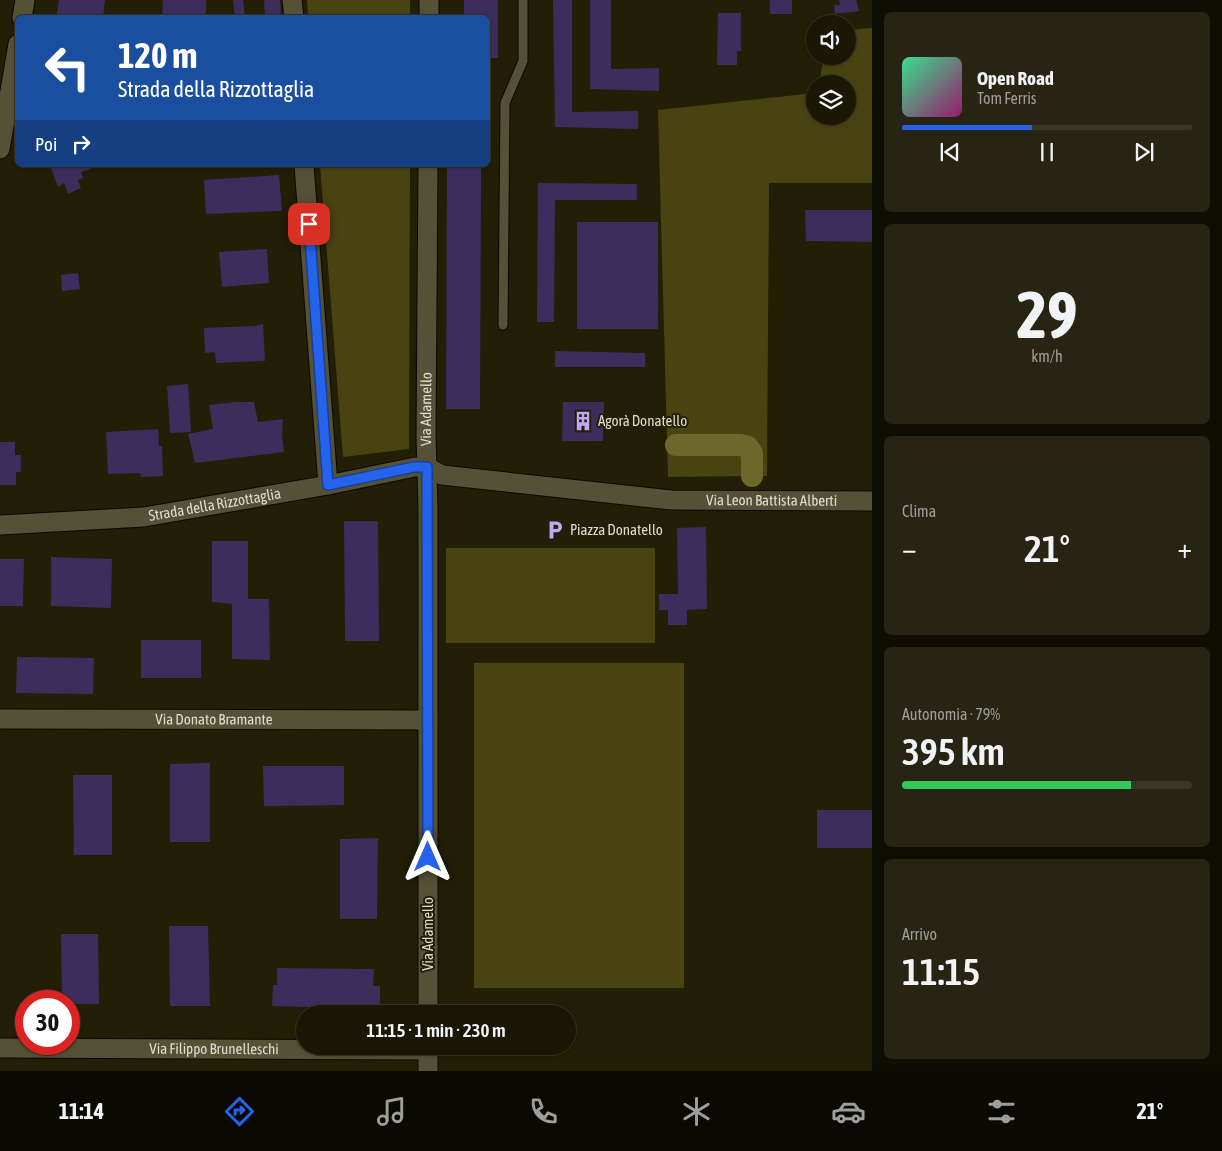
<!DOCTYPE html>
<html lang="it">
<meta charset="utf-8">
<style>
:root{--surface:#1a1704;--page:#272413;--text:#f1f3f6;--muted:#9f9f9a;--line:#383626;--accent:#2563eb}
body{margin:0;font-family:"Asap Condensed",sans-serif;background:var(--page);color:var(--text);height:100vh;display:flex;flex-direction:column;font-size:19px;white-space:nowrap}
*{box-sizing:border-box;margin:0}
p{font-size:16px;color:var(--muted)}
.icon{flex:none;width:28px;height:28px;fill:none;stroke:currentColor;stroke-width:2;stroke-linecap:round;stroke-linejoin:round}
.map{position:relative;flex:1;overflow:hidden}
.drawer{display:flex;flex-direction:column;gap:12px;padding:12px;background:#0e0d02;width:350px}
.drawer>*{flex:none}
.hud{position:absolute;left:15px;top:15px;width:475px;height:152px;border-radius:8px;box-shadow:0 1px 4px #0004,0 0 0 1px var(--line);background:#1a4fa0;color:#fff;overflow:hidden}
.controls{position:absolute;left:806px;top:15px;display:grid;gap:10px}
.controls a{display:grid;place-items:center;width:50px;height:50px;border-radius:50%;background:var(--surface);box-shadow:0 1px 4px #0004,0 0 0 1px var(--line);font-size:25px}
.speed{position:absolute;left:15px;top:990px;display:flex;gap:10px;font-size:25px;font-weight:700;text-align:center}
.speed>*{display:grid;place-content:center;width:65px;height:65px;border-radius:50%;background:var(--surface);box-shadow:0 1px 4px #0004,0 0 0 1px var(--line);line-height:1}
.speed .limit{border:8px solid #d22;background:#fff;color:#111}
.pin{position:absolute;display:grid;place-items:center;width:42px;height:42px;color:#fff;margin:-21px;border-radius:10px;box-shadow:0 2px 8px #0006}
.me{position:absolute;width:55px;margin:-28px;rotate:0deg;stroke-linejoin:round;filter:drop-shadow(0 0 4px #0008)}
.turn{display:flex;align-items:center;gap:18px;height:105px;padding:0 20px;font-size:22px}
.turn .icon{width:65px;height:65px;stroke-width:2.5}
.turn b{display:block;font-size:35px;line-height:42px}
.then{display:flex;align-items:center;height:48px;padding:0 20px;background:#0003;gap:10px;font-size:19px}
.big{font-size:38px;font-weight:600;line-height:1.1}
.drawer .card{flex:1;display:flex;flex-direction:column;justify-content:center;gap:8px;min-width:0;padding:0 18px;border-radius:8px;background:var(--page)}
.drawer .dial{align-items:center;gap:0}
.dial b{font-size:65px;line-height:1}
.song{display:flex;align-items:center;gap:15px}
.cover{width:60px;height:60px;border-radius:8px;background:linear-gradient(135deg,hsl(150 70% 55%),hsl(320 70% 35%))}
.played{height:5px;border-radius:2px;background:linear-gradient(90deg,var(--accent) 45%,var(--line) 45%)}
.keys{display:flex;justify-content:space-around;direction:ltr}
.heat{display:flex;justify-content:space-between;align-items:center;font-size:28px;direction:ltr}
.charge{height:8px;border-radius:4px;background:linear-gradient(90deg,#34c759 79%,var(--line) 0)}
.trip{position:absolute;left:296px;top:1005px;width:280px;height:50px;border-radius:25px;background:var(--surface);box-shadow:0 1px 4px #0004,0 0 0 1px var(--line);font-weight:600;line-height:50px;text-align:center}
.menu{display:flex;height:80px;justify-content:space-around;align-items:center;background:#0a0902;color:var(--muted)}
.menu .icon{width:35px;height:35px}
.menu .active{color:var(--accent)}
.menu b{font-size:22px;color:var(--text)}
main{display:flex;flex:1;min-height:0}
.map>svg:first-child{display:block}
.green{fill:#494312}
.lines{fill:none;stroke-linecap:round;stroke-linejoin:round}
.canal{stroke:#6e672b;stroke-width:22}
.building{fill:#3d2d5c}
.lane-casing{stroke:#0c0800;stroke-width:11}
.street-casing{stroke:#0c0800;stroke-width:21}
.lane{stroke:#545137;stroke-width:9}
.street{stroke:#545137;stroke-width:19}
.route-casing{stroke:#184099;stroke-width:12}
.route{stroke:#2563eb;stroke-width:9}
.labels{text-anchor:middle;stroke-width:4;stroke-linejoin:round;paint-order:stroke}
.street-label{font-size:15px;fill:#deddce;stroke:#221f06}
.poi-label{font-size:15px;fill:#deddce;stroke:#221f06;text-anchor:start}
</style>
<main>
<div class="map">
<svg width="872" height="1071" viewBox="0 0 872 1071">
<rect width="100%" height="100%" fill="#221f06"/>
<!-- green -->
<path class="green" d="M307,0h103v17h-102z
M872,28v155h-103l-2,293h-8c0,-8 3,-20 0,-27 -7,-19 -45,-13 -62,-14v18l44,-2 4,6 1,19 -78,1 -10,-367 157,-17v23h33v-32h-29l5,-28h24v-26z
M320,165h90l-1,284 -66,8z
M446,548h209v95h-209z
M474,663h210v325h-210z"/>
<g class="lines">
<!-- canal -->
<path class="canal" d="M676,445h64l8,2 4,6v23"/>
</g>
<!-- building -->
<path class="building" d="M59,0h46l-2,18h-47z
M163,0h43v18h-44z
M233,0h10l2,18h-10z
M264,0h16l1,18h-16z
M464,0h34v58h-10v-40h-24z
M553,0h19v112l66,-1v18l-83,-2z
M590,0h21v69l48,-1v23l-69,-2z
M770,0h22v14h-22z
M839,0h17l3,11 -24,3 -1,-9h6z
M718,13h23v38h-4v14h-20z
M50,165h51l-20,7 2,6 -5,2 3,8 -13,6 -4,-11 -6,4z
M447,165h34l-1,244h-34z
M279,175l3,36 -76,3 -2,-34z
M538,183l99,1v16h-82l-1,122h-17z
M805,210h67v32l-66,-1z
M577,222h81v107h-81z
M267,249l2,34 -47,4 -3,-35z
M78,273l2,16 -18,2 -1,-16z
M263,324l2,37 -49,2 -1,-11 -10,1 -1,-25 51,-2z
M555,351l90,2v14h-90z
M188,384l3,48 -21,1 -3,-47z
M235,402h19l4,20 25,-3 -1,16 2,17 -89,11 -7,-29 25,-5 -4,-24z
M563,402h41l-1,39h-41z
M158,429l1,17h3l1,30 -22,1 -1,-4 -32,1 -2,-42z
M0,442h15v13h6v17h-5v13h-16z
M344,521h34l1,120h-34z
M706,527l1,82 -20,1v15h-19v-15h-9v-16h19l-1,-66z
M212,541h36v58h21l1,61 -38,-1v-55l-20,-2z
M51,557l61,2 -1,49 -60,-2z
M0,559h24l-1,47h-23z
M141,640h60v38h-60z
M17,657l77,1 -1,36 -77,-1z
M210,763v79h-40v-78z
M263,766h81v39l-80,1z
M73,775h39v80h-38z
M817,810h55v38h-55z
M378,838l-1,81h-37v-80z
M169,926h39l2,80h-40z
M61,934h37l1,70h-30v-3h-7z
M277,968l97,1 -1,17h7v23l-108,-3 1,-21h4z"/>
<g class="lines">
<defs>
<path id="lane" d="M503,325l2,-222 18,-42v-61"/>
<g id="street">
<path d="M292,0l2,18"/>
<path d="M22,18l3,-18"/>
<path d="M429,18v-18"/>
<path d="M0,149l18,-105"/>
<path d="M304,165l24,320"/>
<path id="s1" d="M427,467l15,8 229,25 201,1"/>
<path id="s2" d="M0,525l144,-8 184,-32 87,-18h12"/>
<path id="s3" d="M0,719l428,1"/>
<path id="s4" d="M428,1014v-505l-2,-73 2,-271"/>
<path d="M428,1046v25"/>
<path id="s5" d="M0,1048l428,2"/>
</g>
</defs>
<!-- lane casing -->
<use href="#lane" class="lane-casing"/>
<!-- street casing -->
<use href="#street" class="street-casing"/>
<!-- lane -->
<use href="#lane" class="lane"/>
<!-- street -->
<use href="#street" class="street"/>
</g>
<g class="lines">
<defs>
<path id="route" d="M309,224l19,261 86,-18h13l1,390"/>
</defs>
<!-- route casing -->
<use href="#route" class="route-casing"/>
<!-- route -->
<use href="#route" class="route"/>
</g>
<!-- icons -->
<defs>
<symbol id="building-bare" viewBox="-9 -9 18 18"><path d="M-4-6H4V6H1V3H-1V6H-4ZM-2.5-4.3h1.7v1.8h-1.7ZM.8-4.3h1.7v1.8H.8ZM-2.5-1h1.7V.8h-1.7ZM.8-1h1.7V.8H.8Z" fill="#bfa8f4" stroke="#221f06" stroke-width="2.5" paint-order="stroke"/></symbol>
<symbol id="parking-bare" viewBox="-9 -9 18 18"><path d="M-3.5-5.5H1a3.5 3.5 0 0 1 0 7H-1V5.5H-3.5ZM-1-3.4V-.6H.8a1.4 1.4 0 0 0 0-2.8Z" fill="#bfa8f4" stroke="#221f06" stroke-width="2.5" paint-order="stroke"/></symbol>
</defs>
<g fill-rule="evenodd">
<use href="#building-bare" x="569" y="407" width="28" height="28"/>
<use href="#parking-bare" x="541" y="516" width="28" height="28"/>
</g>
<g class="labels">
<!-- street labels -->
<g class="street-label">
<text dy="5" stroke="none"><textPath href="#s4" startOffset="605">Via Adamello</textPath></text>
<text dy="5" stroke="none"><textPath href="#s1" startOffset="348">Via Leon Battista Alberti</textPath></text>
<text dy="5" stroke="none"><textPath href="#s2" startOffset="216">Strada della Rizzottaglia</textPath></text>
<text dy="5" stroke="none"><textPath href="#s3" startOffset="214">Via Donato Bramante</textPath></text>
<text transform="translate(428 934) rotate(-90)" y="5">Via Adamello</text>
<text dy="5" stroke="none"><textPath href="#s5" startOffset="214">Via Filippo Brunelleschi</textPath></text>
</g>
<!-- poi labels -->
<g class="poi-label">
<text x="598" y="426">Agorà Donatello</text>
<text x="570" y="535">Piazza Donatello</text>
</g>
</g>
</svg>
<div class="controls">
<a><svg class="icon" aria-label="sound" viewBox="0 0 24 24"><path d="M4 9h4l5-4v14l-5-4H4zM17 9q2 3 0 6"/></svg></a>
<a><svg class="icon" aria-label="layers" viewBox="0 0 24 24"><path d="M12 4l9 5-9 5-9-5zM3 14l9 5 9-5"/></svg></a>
</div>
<div class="speed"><div class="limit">30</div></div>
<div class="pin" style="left:309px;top:224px;background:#d93025"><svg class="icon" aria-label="arrive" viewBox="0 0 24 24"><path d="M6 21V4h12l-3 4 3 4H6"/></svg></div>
<svg class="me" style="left:428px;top:857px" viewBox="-20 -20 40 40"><path d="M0-17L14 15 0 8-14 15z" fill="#2563eb" stroke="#fff" stroke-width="4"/></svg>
<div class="trip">11:15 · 1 min · 230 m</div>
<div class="hud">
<div class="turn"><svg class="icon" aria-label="left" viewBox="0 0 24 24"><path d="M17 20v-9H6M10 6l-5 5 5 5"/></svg><div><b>120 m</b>Strada della Rizzottaglia</div></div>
<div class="then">Poi<svg class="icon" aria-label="right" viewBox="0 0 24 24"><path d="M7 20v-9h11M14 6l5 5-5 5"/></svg></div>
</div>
</div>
<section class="drawer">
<div class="card">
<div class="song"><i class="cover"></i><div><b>Open Road</b><p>Tom Ferris</p></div></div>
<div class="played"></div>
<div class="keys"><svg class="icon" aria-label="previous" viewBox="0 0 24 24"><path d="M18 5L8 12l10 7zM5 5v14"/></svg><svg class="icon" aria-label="pause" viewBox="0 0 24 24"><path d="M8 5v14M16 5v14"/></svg><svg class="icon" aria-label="next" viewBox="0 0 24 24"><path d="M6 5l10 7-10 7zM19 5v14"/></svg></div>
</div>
<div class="card dial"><b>29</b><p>km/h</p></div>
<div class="card"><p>Clima</p>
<div class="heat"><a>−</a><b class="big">21°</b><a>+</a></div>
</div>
<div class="card"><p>Autonomia · 79%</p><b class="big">395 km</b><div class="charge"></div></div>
<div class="card"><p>Arrivo</p><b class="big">11:15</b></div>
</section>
</main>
<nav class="menu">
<b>11:14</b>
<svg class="icon active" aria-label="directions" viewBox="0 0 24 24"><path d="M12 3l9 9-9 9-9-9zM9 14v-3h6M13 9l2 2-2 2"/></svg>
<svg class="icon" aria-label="music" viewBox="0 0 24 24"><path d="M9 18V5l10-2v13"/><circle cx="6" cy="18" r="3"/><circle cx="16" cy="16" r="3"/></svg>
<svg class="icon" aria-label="phone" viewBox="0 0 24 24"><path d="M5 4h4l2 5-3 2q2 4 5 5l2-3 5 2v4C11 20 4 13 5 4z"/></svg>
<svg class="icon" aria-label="climate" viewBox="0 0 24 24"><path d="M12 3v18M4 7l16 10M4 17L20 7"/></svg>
<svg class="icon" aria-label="car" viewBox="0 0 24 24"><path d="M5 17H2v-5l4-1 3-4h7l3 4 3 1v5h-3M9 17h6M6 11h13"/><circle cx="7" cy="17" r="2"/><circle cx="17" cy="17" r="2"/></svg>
<svg class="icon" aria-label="filters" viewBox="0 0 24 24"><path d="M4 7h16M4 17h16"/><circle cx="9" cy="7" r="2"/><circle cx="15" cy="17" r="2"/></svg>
<b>21°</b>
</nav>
